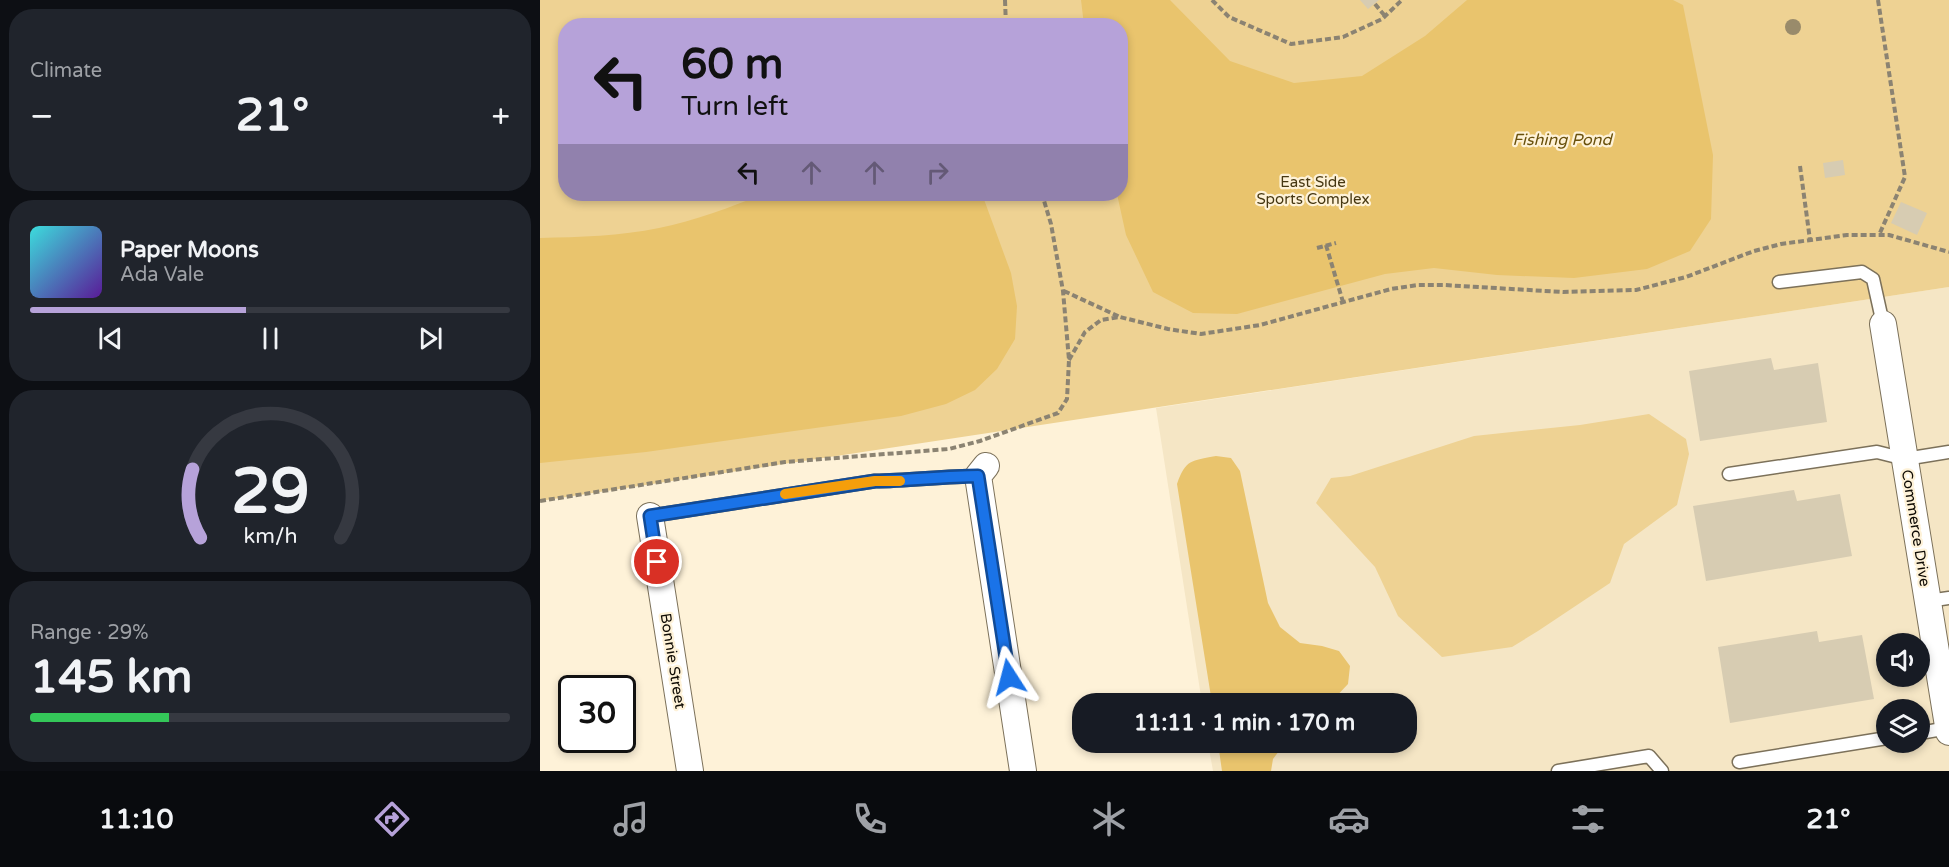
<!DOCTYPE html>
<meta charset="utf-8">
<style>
:root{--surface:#171b24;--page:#20242c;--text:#f1f3f6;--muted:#9ea1a6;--line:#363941;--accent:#b6a2d9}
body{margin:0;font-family:"Varela Round",sans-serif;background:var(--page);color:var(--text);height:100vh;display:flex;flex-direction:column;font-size:22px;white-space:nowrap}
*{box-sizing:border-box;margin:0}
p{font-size:20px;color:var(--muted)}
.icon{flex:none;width:33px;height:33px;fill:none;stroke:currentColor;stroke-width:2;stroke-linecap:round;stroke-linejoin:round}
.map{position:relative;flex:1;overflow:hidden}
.drawer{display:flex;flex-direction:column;gap:9px;padding:9px;background:#0d0f14;width:540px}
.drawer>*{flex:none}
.hud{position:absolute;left:18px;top:18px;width:570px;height:183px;border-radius:24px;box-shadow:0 3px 9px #0003;background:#b6a2d9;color:#111;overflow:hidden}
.buttons{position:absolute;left:1336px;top:633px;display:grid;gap:12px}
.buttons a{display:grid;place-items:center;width:54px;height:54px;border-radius:50%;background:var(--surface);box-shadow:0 3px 9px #0003;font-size:30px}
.speed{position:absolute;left:18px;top:675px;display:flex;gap:12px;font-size:30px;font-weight:700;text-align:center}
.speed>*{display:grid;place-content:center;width:78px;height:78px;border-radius:50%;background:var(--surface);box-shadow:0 3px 9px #0003;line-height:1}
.speed .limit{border:3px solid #111;border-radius:9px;background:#fff;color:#111}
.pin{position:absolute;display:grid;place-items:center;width:51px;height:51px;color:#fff;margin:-26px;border:3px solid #fff;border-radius:50%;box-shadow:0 2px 6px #0007}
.me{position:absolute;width:66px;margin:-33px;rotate:351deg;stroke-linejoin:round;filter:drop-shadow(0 0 4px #0008)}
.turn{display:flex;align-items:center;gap:21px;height:126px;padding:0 24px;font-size:27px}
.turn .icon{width:78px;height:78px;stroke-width:2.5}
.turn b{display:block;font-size:42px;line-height:51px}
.lanes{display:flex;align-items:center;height:57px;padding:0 24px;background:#0003;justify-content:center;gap:30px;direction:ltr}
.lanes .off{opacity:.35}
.big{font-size:45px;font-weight:700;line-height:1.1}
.drawer .widget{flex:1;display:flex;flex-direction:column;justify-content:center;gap:9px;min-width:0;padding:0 21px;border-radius:24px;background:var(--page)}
.drawer .dial{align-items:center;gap:0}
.dial svg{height:156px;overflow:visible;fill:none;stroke:var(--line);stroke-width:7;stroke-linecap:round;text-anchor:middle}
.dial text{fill:var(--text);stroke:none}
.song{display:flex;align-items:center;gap:18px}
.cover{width:72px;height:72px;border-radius:9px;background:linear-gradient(135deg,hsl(180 70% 55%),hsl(270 70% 35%))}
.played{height:6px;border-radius:3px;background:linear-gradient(90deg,var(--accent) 45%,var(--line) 45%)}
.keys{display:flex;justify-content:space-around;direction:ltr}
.heat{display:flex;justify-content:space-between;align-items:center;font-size:33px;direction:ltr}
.charge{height:9px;border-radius:4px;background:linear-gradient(90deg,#34c759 29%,var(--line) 0)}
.trip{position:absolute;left:532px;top:693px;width:345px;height:60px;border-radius:24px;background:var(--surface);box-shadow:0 3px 9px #0003;font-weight:700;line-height:60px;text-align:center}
.tabs{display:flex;height:96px;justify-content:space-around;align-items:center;background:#090b0e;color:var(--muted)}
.tabs .icon{width:42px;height:42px}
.tabs .selected{color:var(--accent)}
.tabs b{font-size:27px;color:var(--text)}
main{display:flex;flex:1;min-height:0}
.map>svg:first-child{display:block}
.built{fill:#f5e6c5;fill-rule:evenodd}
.green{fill:#eed293;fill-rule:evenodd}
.water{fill:#e9c46d}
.building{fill:#d7ccb2}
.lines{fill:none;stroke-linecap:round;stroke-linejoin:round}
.lane-casing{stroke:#7c715a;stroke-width:15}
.street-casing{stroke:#7c715a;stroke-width:28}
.path{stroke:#8b8372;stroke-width:4;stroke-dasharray:6 3;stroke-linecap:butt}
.lane{stroke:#fff;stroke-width:12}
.street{stroke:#fff;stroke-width:26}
.tree{fill:#998b6b}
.route-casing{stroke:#114b97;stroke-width:15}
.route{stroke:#1a73e8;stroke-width:10}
.slow{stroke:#f59e0b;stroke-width:10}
.labels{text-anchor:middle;stroke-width:4.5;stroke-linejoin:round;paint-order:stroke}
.park-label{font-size:15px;fill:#463711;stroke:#fef2d8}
.street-label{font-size:15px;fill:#0f0b04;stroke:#fef2d8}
.water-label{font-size:16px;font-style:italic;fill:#69500b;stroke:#fef2d8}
</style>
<main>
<section class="drawer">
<div class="widget"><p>Climate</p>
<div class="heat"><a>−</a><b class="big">21°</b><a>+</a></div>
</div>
<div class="widget">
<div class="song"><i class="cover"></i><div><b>Paper Moons</b><p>Ada Vale</p></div></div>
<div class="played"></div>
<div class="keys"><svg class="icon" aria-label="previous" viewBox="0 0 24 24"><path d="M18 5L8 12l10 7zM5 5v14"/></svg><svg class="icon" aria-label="pause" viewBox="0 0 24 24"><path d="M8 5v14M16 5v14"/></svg><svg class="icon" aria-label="next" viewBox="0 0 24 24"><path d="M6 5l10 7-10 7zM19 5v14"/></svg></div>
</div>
<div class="widget dial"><svg viewBox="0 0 100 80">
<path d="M14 69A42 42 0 1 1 86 69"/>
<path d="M14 69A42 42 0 0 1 10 34" stroke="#b6a2d9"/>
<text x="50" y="56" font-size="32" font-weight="700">29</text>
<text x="50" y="72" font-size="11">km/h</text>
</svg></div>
<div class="widget"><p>Range · 29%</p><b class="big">145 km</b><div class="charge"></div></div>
</section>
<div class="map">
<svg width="1409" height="771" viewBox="0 0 1409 771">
<rect width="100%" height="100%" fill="#fef2d8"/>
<!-- built -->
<path class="built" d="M1409,287v484h-736l-5,-28 199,-1v-38l-205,-1 -46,-295zM1347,644h33v32h-33zM1347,710h33v32h-33z"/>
<!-- green -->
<path class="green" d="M0,0h1409v287l-1409,214zM26,26h554v168h-554z
M1109,414l37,25 3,15 -12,51 -53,39 -14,39 -72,48 -26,16 -70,10 -44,-41 -23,-49 -59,-64 15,-25 19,-2 124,-40 106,-11z"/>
<!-- water -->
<path class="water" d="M541,0h89l60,61 64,22 68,-7 63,-40 42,-36h206l10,5 30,150 -2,64 -21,32 -43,18 -73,9 -77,-3 -63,-7 -49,6 -148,40 -44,-1 -40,-21 -27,-57 -9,-41h3v-168l-36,-1z
M224,194h218l29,79 6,33 -2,33 -18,30 -22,21 -29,14 -45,12 -255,36 -106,11v-225c40,-1 80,-2 119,-10 36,-7 71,-21 105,-34z
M676,456l15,2 9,13 28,132 12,24 20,16 22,3 17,5 11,15 -2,18 -18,19h-118l-35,-219c9,-25 14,-23 39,-28z
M678,743v-1l67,1 -12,16 -2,12h-49z"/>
<!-- building -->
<path class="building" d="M820,0h19l-11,9z
M1303,160l2,15 -20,3 -2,-15z
M1361,202l26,11 -10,22 -26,-12z
M1231,358l3,12 44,-7 9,59 -127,19 -11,-70z
M1254,490l3,11 43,-7 12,62 -146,25 -13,-75z
M1277,631l2,11 43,-7 12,64 -144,24 -12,-76z"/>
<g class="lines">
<defs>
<path id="lane" d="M1239,282l83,-10 11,7 10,45
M1189,474l148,-22 28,7 44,-7
M110,516l225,-35c34,0 68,-5 103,-5
M1388,601l21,-3
M1380,733l28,-5
M1199,762l148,-24
M1018,771l91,-15 13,15"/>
<path id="street" d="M1343,324l66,408
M446,466l-8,10 45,295
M110,516l40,255"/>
</defs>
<!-- lane casing -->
<use href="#lane" class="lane-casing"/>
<!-- street casing -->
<use href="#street" class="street-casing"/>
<!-- path -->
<path class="path" d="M465,0l1,26
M672,0l17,17 62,27 52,-7 39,-18 20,-19
M1338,0l27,177 -26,58
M835,4l10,12
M1260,166l10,74
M786,245l17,57
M777,248l19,-5
M524,291l56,26
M529,360l16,-28 16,-12 19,-3 48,12 33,5 59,-9 131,-36 27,-4h26l119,7 73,-2 50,-13 68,-26 27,-7 66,-9h42l60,17
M0,501l245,-39 164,-13 31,-8 78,-28 9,-14 2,-39 -6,-69 -12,-67 -9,-30"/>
<!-- lane -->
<use href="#lane" class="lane"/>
<!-- street -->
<use href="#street" class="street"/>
</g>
<!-- trees -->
<circle class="tree" cx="1253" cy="27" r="8"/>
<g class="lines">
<defs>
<path id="route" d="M117,562l-7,-46 225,-35c34,0 68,-5 103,-5l31,201"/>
</defs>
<!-- route casing -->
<use href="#route" class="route-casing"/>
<!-- route -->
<use href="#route" class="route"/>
<!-- slow -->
<path class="slow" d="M245,494l90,-13h25"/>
</g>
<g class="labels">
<!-- park labels -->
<g class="park-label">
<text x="773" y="187">East Side<tspan x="773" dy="17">Sports Complex</tspan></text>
</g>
<!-- street labels -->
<g class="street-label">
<text transform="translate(1376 528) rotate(81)" y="5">Commerce Drive</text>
<text transform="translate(133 661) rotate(81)" y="5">Bonnie Street</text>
</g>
<!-- water labels -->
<g class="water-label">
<text x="1022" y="145">Fishing Pond</text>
</g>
</g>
</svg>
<div class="buttons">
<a><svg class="icon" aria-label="sound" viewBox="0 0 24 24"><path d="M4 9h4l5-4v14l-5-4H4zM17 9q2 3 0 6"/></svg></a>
<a><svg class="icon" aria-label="layers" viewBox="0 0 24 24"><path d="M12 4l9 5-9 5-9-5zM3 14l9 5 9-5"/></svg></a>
</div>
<div class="speed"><div class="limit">30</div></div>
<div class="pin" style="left:117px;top:562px;background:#d93025"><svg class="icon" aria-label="arrive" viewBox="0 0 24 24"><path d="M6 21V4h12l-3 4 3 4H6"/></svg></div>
<svg class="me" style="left:469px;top:677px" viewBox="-20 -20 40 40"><path d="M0-17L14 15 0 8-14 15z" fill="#1a73e8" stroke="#fff" stroke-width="4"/></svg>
<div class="trip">11:11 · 1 min · 170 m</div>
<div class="hud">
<div class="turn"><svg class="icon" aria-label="left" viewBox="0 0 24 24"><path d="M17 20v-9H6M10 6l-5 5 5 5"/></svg><div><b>60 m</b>Turn left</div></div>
<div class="lanes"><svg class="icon" aria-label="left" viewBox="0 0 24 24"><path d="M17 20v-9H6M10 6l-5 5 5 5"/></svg><svg class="icon off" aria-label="ahead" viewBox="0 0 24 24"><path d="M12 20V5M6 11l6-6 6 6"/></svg><svg class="icon off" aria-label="ahead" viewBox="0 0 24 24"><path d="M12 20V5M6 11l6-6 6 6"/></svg><svg class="icon off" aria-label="right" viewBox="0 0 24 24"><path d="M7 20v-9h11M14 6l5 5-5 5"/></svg></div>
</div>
</div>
</main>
<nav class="tabs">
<b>11:10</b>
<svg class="icon selected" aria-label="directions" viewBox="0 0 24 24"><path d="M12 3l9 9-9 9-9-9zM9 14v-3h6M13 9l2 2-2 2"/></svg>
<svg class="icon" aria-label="music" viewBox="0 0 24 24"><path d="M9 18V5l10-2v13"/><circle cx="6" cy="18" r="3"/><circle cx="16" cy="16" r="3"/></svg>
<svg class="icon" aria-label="phone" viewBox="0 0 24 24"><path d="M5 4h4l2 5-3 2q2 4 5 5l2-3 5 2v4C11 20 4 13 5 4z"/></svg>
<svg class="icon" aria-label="climate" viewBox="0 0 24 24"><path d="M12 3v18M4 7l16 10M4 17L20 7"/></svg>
<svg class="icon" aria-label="car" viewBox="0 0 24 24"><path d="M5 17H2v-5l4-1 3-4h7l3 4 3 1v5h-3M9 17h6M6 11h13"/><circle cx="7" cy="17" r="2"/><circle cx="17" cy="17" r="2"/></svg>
<svg class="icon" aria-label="filters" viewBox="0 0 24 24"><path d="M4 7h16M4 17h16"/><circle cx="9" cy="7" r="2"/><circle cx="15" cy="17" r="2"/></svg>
<b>21°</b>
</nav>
